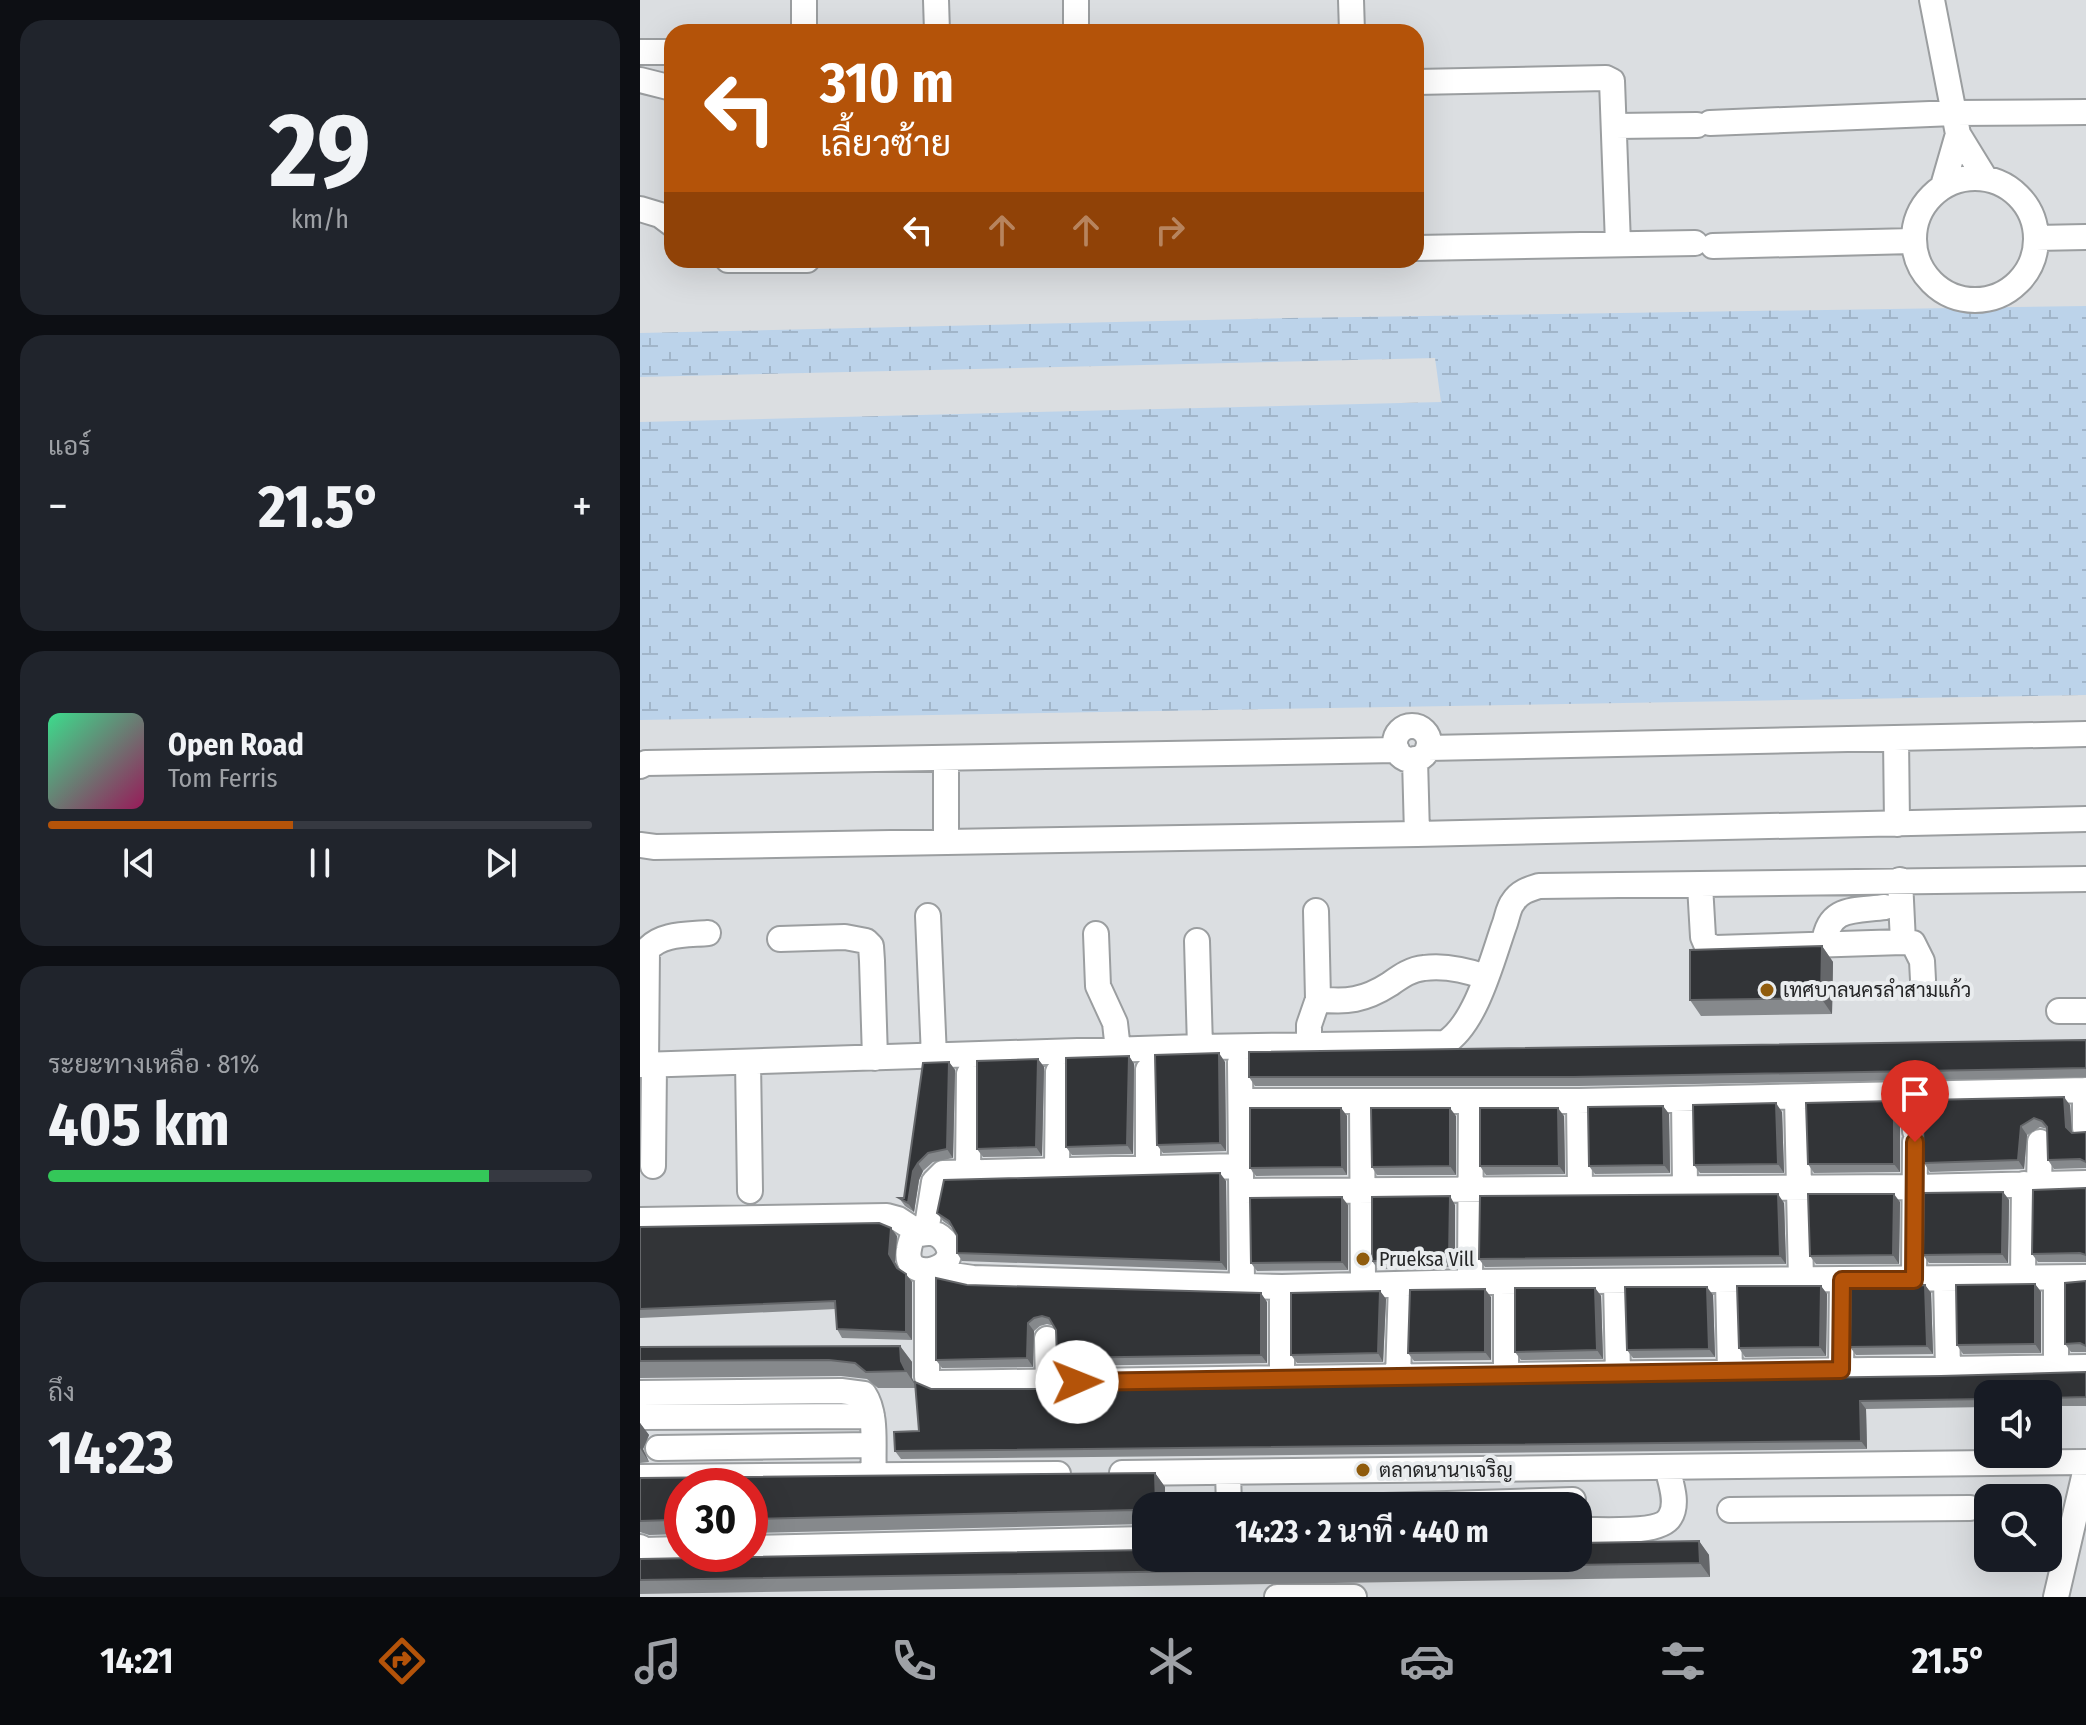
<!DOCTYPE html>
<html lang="th">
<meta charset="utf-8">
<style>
:root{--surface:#171b24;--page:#20242c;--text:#f1f3f6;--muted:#9ea1a6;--line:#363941;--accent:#b45309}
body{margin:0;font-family:"Fira Sans Condensed",Sarabun,sans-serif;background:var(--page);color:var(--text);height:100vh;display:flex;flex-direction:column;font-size:30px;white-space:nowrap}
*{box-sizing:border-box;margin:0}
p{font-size:26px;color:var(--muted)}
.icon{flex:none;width:44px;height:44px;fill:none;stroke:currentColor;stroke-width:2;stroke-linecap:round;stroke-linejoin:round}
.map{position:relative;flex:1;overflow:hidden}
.panel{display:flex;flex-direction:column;gap:20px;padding:20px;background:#0d0f14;width:640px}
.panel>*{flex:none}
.top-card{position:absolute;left:24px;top:24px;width:760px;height:244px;border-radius:24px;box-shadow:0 8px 32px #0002;background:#b45309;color:#fff;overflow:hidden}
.controls{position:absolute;left:1334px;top:1380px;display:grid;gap:16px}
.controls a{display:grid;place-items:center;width:88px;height:88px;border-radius:16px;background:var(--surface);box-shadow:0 8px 32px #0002;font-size:40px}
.speed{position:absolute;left:24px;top:1468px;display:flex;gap:16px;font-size:40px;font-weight:700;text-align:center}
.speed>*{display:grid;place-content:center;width:104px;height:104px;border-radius:50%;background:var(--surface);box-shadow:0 8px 32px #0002;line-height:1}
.speed .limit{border:12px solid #d22;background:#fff;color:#111}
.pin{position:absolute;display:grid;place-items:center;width:68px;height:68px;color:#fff;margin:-82px -34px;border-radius:50% 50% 50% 0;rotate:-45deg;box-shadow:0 0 8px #0007}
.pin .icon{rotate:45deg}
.me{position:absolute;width:88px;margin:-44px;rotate:89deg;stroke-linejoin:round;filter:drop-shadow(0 0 6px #0008)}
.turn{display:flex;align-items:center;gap:28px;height:168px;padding:0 24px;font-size:36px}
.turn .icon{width:104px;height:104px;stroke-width:2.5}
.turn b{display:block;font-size:56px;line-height:68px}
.lanes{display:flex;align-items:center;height:76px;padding:0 24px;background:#0003;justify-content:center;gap:40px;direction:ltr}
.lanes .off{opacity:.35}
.big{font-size:60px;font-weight:700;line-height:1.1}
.panel .card{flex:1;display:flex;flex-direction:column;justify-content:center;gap:12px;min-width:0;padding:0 28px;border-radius:24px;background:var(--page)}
.panel .dial{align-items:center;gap:0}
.dial b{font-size:104px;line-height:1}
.song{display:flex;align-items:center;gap:24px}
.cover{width:96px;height:96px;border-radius:12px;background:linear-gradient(135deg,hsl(150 70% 55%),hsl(330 70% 35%))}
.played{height:8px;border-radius:4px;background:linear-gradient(90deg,var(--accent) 45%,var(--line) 45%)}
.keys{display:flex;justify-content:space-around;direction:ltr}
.heat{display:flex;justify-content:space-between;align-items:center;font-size:44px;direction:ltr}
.charge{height:12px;border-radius:6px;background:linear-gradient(90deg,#34c759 81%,var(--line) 0)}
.trip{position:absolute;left:492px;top:1492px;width:460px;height:80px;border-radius:24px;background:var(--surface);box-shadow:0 8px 32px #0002;font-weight:700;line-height:80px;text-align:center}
.tab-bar{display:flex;height:128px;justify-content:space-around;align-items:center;background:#090b0e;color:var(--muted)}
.tab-bar .icon{width:56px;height:56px}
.tab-bar .on{color:var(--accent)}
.tab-bar b{font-size:36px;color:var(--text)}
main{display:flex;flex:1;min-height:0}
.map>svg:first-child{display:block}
.wetland{fill:url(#wetland-marsh)}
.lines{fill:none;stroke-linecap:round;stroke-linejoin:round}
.minor-casing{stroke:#9b9ea0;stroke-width:28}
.minor{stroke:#fff;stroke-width:24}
.wall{fill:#86898c}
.shaded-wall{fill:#65676a}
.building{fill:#323437;stroke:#65676a;stroke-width:2}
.route-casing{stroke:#753606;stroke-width:20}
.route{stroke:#b45309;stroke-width:14}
.poi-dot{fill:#905c0d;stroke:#e9ecee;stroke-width:3}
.labels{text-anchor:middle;stroke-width:8;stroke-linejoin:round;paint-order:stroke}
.poi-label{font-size:20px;fill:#242526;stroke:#e9ecee;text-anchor:start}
</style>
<main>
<section class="panel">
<div class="card dial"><b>29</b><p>km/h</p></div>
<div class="card"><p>แอร์</p>
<div class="heat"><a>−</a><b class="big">21.5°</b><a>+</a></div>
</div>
<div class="card">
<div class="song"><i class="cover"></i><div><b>Open Road</b><p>Tom Ferris</p></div></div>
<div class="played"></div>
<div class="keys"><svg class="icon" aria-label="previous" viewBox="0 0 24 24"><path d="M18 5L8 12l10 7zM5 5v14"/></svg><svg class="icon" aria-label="pause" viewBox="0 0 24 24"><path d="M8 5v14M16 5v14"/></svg><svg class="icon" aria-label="next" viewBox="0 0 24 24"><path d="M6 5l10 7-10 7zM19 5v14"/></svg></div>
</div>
<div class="card"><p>ระยะทางเหลือ · 81%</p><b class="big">405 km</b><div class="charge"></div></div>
<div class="card"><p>ถึง</p><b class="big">14:23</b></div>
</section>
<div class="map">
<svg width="1446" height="1597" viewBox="0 0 1446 1597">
<defs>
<pattern id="wetland-marsh" width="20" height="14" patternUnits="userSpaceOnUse" patternTransform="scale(2)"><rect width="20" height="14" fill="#bcd3ea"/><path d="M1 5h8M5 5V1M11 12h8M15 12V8" fill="none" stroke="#a1b5c9"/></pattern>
</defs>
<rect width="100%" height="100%" fill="#dbdee1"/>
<!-- wetland -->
<path class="wetland" d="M1446,306v389l-1446,25v-298l801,-20 -6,-44 -795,19v-44l649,-15z"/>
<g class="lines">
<defs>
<path id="minor" d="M164,0v32
M296,0l1,32
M436,0v32
M711,0l1,32
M1292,0l26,134 27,44
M0,52h32
M0,80l32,8
M776,82l190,-4 6,3 6,163
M1070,123l244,-10 132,-1
M975,126l82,-1
M1274 239a61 61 0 1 1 122 0a61 61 0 1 1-122 0Z
M1303,186l15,-52
M0,209l20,6 12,9
M1396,238l50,-1
M1073,246l200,-5
M776,248l279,-5
M88,260h79
M755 743a17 17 0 1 1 34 0a17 17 0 1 1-34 0Z
M1256,738l1,86
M788,748l658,-14
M775,759l2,75
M0,766l6,-3 751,-13
M306,842v-84
M0,845l15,2 762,-13 669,-15
M1260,880l3,62 10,1 9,18 1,19
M1060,885l3,52 3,7 9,4 188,-6
M676,911l2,88
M288,916l6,141
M456,934l2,52 17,37 3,27
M140,939l65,-2 21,4 5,5 1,15 3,97
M557,941l3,106
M1184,944c4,-38 30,-33 61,-37
M1419,1011h27
M669,1046v-21l9,-26c28,4 47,1 72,-15 10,-7 21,-15 34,-16 21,-3 42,2 62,9
M108,1062l2,129
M0,1065l560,-18 245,-4c31,-19 47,-83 59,-117 3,-7 4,-18 9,-24 6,-10 16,-13 26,-16l547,-7
M6,1065l1,-115c14,-17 40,-15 61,-17
M1157,1098l4,182
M1044,1099l1,88
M601,1101h338l507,-11
M722,1101l1,183
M939,1101l1,86
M1445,1128v-38
M1275,1131v-36
M13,1166l1,-101
M508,1168v-98
M417,1170l1,-98
M328,1171l1,-97
M601,1175l1,110
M1399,1184l1,-42
M602,1191l673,-4 171,-4
M0,1220l247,-4 11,3 17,11
M275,1230l5,4c9,-2 17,-2 24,6 24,29 -42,46 -35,9 1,-7 4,-13 6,-19z
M286,1232l8,-50 9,-9 298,-7 -1,-103
M299,1268l13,7 21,3 309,9 188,-5 616,-5
M287,1272v105l10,6 1149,-16
M1383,1278l1,-94
M1306,1279l2,91
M1274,1280l1,-138
M1088,1281l2,92
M830,1282l1,-180
M976,1282l2,92
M642,1287v92
M407,1339l1,44
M1416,1367v-89
M1201,1370l1,-90
M866,1375v-93
M758,1377l3,-93
M0,1393l201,-2 23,3c14,21 8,55 10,80
M0,1417l232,-1
M18,1448l214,-3
M482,1473l964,-11
M588,1473l1,33
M0,1477l418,-3
M744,1506l189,-6
M1090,1510l240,-2
M938,1530c20,-1 82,5 92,-13 9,-14 0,-36 -3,-50
M0,1547l5,3 37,-1
M110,1548l396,-9
M637,1597h77
M1416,1597l30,-129"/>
</defs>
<!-- minor casing -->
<use href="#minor" class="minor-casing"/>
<!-- minor -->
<use href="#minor" class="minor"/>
</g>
<!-- wall -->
<path class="wall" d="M1182,946l11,16 -1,52 -131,2 -11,-16z
M1446,1040v37l-507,9h-324l-6,-9z
M489,1056l5,8 -1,90 -61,1 -6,-8z
M398,1059l6,8 -2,89 -59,1 -6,-8z
M309,1062l6,8 -2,88 -20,4 -10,9 -4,9 -5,32 -9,-6 -6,-8h5z
M585,1062l1,89 -63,2 -6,-8z
M1254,1101l6,8v63l-86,1 -6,-9z
M1430,1105l2,28 14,-1v36l-32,1 -6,-9 -1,-31 -7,-2 -13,8 -3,34 -94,3 -6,-9 -1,-35z
M1023,1106l6,8 1,59 -75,1 -6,-8z
M701,1108l6,8v59l-91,1 -6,-8z
M1142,1112l2,61h-84l-6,-8z
M816,1116v59h-79l-5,-8z
M924,1116l1,58 -79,1 -6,-9z
M586,1181l1,89 -265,-9 -5,-8v-18l-4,-7 -10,-7 -6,-8z
M1446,1188v74h-48l-6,-8z
M1363,1192l6,8 -1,63h-79l-6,-8z
M1260,1202l-1,62h-83l-6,-8z
M1144,1203l2,61 -301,3 -6,-8z
M708,1205v65l-91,1 -6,-8z
M815,1205v62l-77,2 -6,-8z
M0,1227l257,9 -2,26 4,7 13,13v58l-70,-2 -5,-9 -1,-20 -196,9z
M1446,1281v71h-15l-6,-8z
M1395,1284l6,8v61l-78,1 -6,-9z
M327,1285l300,17v61l-204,3 -6,-8 -1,-28 -2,-4 -7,-2 -7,2 -6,5 -1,36 -91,1 -6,-8z
M1285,1285l6,8 2,61 -77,1 -6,-8z
M1181,1286l6,8 -1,62 -81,1 -6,-9z
M955,1288l6,8 2,63 -82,1 -6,-8z
M740,1291l6,8 -3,63 -86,1 -6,-8z
M1073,1295l2,62 -82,1 -6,-8z
M851,1297v63l-77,1 -6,-8z
M260,1346l12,16v16l3,6 16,5h110l900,-13 145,-4v34h-38v-12h-60v13l-122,2 1,40 -966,10 -6,-8 24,-20 -4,-43h-37l-11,-9 -26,-3 -201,2v-31z
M0,1423l9,12 -6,14 6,13 -9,1z
M515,1473l10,14 -19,19v18l-396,9v-47h-68v48l-33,1 -9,-3v-54z
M1059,1541l10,14 1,22 -1070,17v-35z"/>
<!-- shaded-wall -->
<path class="shaded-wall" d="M1182,946l11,16 -1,52 -11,-16z
M579,1053l6,9 1,89 -6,-8z
M489,1056l5,8 -1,90 -6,-9z
M398,1059l6,8 -2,89 -6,-9z
M309,1062l6,8 -2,88 -6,-9z
M1424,1097l6,8 2,31 -6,-9z
M1254,1101l6,8v63l-6,-8z
M1136,1103l6,9 2,61 -6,-9z
M1023,1106l6,8 1,59 -6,-8z
M701,1108l6,8v59l-5,-8z
M810,1108l6,8v59l-6,-9z
M918,1108l6,8 1,58 -6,-8z
M1381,1126l6,9 -3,34 -6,-9z
M278,1163l5,8 -4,9 -5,32 -6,-9 5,-32z
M580,1173l6,8 1,89 -6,-8z
M1363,1192l6,8 -1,63 -6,-9z
M1138,1194l6,9 2,61 -6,-8z
M1254,1194l6,8 -1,62 -6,-9z
M810,1196l5,9v62l-6,-8z
M702,1197l6,8v65l-6,-8z
M251,1228l6,8 -2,26 8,15 -14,-23z
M266,1274l6,8v58l-6,-8z
M1395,1284l6,8v61l-6,-9z
M1285,1285l6,8 2,61 -6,-8z
M1181,1286l6,8 -1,62 -6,-9z
M1067,1287l6,8 2,62 -6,-8z
M955,1288l6,8 2,63 -6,-9z
M845,1289l6,8v63l-6,-8z
M740,1291l6,8 -3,63 -5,-9z
M621,1293l6,9v61l-6,-8z
M388,1323l6,8 -1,36 -6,-9z
M260,1346l12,16v16l5,10 -11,-17 -5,-10z
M1220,1401l6,8 1,40 -6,-8z
M0,1423l9,12 -6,14 6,13 -9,-14z
M515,1473l10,14v19h-9z
M1059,1541l10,14 1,22 -10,-14z"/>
<!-- building -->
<path class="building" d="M1182,946l-1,52 -131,2v-50z
M1446,1040v28l-513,9h-324v-25z
M579,1053l1,90 -63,2 -2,-90z
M489,1056l-2,89 -61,2v-89z
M398,1059l-2,88 -59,2v-88z
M309,1062l-2,87 -19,4 -10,10 -5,8 -5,32 -9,-5h5l19,-135z
M1424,1097l2,30 6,6 14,-1v30l-6,-3 -32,1 -1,-33 -5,-6 -8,-3 -13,8 -3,34 -94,3 -1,-35 1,-28z
M1254,1101v63h-86l-2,-61z
M1136,1103l2,61 -84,1 -1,-60z
M1023,1106l1,59 -75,1 -1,-59z
M610,1108h91l1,59 -92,1z
M731,1108h79v58l-78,1z
M840,1108h78l1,58h-79z
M580,1173l1,89 -264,-9v-18l-8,-14 -12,-8 7,-33z
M1446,1188v67l-6,-2 -48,1 1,-64z
M1363,1192l-1,62 -79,1 1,-62z
M1138,1194l2,62 -301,3 1,-63z
M1168,1194h86l-1,61 -83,1z
M810,1196l-1,63 -77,2v-64z
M702,1197v65l-91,1 -1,-65z
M239,1223l12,5 -2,26 8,14 9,6v58l-69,-3 -2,-28 -195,8v-82z
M296,1278l31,7 294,8v62l-204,3 -1,-28 -7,-12 -7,-2 -8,2 -6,5 -1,35 -91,2z
M1446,1281v65l-6,-3 -15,1v-61z
M1395,1284v60l-78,1 -1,-60z
M1285,1285l2,61 -77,1 1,-61z
M1097,1286h84l-1,61 -81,1z
M985,1287h82l2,62 -82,1z
M875,1288h80l2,62 -82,2z
M845,1289v63l-77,1 2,-63z
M740,1291l-2,62 -87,2v-62z
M260,1346l1,15 5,10 -40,1 -11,-9 -26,-3 -189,1v-14z
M1446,1372v25l-38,1v-4h-60v5l-128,2 1,40 -966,10 -1,-19 25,-1 -4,-49 16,7h110l900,-13z
M515,1473l1,33h-10v9l-2,-3 -8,-2 -386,9v-33h-68v39l-2,-3 -7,-2 -33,1v-43z
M1059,1541l1,22 -1060,17v-21l506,-9v8h432v-15z"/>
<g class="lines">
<defs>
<path id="route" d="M437,1382l764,-12 1,-90h72l1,-138"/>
</defs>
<!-- route casing -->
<use href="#route" class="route-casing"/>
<!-- route -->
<use href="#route" class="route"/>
</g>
<!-- markers -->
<g class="poi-dot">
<circle cx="1127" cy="990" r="8"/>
<circle cx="723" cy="1259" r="8"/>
<circle cx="723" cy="1470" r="8"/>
</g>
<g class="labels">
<!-- poi labels -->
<g class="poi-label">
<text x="1143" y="997">เทศบาลนครลำสามแก้ว</text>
<text x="739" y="1266">Prueksa Vill</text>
<text x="739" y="1477">ตลาดนานาเจริญ</text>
</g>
</g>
</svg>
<div class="controls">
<a><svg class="icon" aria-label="sound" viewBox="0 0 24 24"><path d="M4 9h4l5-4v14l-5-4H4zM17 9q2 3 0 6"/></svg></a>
<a><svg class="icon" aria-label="search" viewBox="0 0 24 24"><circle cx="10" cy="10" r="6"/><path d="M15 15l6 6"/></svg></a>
</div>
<div class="speed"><div class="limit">30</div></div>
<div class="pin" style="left:1275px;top:1142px;background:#d93025"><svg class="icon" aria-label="arrive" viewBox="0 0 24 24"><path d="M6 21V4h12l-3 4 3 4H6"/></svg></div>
<svg class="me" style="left:437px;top:1382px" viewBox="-20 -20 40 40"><circle r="19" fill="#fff"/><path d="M0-13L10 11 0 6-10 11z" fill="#b45309"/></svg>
<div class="trip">14:23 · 2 นาที · 440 m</div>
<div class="top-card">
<div class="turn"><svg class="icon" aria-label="left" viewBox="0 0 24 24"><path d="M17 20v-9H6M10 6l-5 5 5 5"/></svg><div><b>310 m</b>เลี้ยวซ้าย</div></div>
<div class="lanes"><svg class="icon" aria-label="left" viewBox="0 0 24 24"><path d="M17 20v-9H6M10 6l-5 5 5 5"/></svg><svg class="icon off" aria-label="ahead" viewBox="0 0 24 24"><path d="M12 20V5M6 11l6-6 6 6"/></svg><svg class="icon off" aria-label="ahead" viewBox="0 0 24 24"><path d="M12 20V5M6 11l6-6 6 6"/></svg><svg class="icon off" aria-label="right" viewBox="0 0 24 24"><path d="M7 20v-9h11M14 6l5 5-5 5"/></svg></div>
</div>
</div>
</main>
<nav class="tab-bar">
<b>14:21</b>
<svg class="icon on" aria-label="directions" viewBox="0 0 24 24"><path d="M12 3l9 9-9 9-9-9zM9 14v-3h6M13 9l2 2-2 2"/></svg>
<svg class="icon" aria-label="music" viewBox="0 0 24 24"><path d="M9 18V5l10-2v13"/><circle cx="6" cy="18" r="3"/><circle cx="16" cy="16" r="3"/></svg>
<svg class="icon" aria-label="phone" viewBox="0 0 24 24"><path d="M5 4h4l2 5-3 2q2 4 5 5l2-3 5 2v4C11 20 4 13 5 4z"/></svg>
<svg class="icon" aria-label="climate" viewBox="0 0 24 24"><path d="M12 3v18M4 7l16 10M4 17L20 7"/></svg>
<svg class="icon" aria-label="car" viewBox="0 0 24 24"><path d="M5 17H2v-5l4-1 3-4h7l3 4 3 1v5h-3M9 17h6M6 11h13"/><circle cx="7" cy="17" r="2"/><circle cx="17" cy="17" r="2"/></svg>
<svg class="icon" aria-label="filters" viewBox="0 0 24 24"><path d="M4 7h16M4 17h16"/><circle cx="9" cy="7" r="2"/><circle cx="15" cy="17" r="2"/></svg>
<b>21.5°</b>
</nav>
